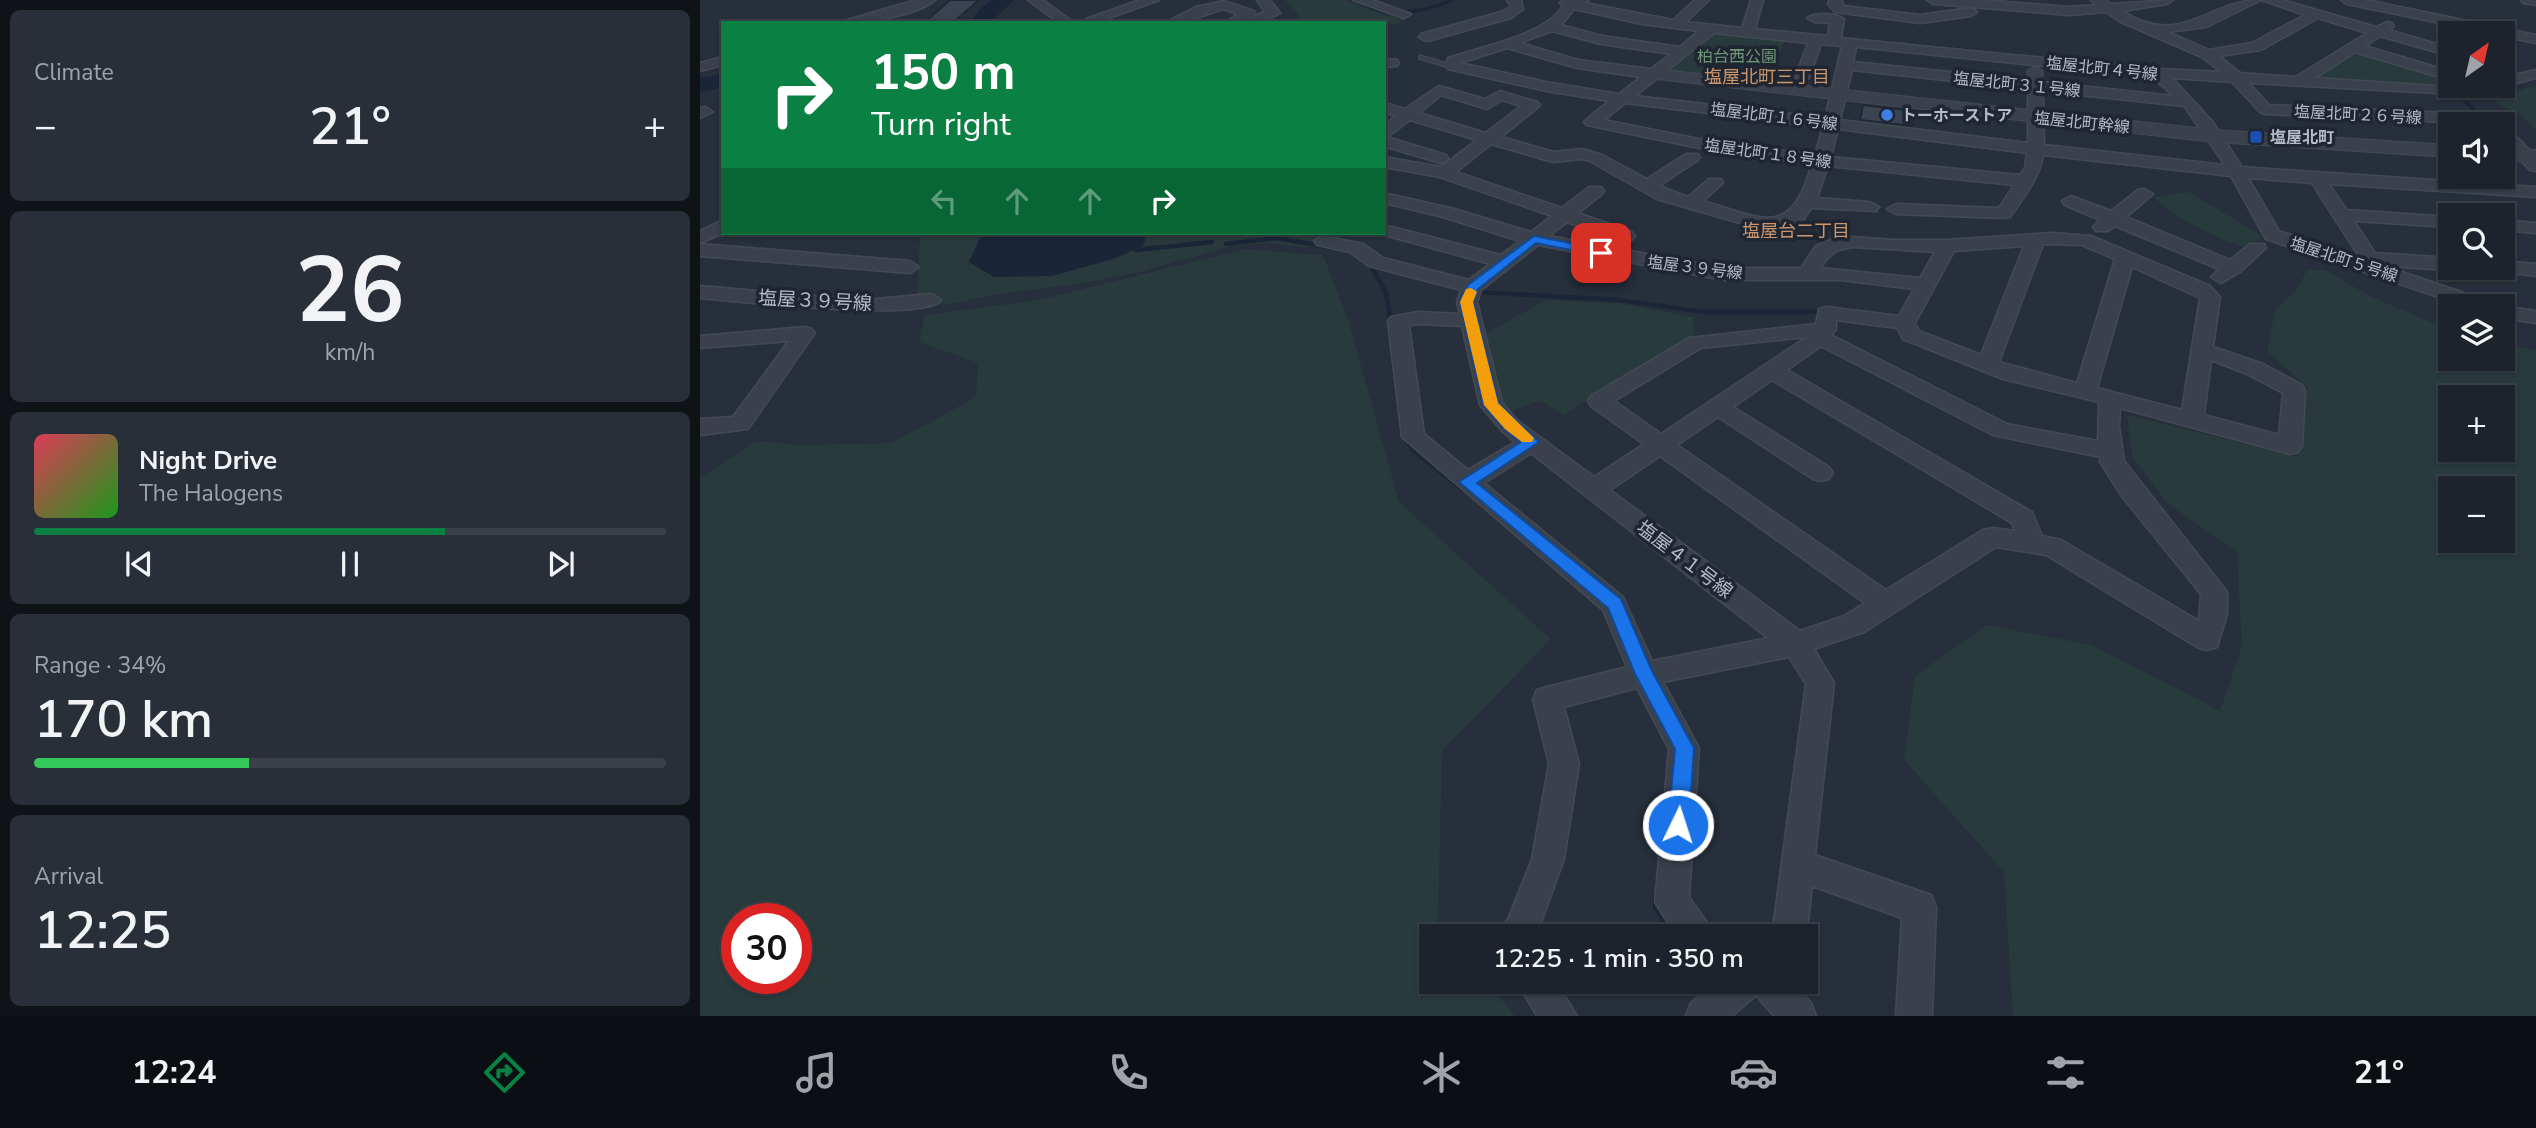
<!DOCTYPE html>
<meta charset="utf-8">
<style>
:root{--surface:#1c232c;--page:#292f38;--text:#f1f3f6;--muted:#a0a4a9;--line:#3a4048;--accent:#0b8043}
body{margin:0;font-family:"Nunito Sans","Noto Sans JP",sans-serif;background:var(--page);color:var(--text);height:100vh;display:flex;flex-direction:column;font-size:26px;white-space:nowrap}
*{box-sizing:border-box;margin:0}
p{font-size:23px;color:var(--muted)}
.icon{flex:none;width:38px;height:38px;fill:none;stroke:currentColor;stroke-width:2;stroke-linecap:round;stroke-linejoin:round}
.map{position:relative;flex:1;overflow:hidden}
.side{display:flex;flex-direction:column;gap:10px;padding:10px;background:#0f1318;width:700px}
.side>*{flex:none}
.banner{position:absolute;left:21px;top:21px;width:665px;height:214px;border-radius:0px;box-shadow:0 2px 5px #0004,0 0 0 2px var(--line);background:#0b8043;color:#fff;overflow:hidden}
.needle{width:46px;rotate:34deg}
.buttons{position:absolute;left:1738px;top:21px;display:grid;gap:14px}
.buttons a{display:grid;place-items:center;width:77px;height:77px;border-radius:0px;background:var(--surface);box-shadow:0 2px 5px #0004,0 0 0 2px var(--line);font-size:35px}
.speed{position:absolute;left:21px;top:903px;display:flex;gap:14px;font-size:35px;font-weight:700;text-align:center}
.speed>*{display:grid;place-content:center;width:91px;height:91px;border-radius:50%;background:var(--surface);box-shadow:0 2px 5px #0004,0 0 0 2px var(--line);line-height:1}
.speed .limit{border:10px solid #d22;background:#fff;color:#111}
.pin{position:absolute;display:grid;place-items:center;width:60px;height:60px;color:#fff;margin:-30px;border-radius:14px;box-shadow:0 4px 10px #0006}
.me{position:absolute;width:77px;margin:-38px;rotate:4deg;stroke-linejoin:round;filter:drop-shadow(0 0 5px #0008)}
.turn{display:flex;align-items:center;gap:24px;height:147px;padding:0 35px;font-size:32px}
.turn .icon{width:91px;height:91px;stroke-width:2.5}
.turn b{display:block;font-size:49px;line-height:60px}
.lanes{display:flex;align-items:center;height:66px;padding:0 35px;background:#0003;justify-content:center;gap:35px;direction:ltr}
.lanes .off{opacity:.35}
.big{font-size:52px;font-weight:600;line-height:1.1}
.side .card{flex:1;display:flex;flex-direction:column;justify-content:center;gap:10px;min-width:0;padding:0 24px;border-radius:10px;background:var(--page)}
.side .dial{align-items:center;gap:0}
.dial b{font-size:91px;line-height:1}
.song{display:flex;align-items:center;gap:21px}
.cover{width:84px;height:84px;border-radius:10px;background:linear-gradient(135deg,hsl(350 70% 55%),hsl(120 70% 35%))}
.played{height:7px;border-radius:4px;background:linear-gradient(90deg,var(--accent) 65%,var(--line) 65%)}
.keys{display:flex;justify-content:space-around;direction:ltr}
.heat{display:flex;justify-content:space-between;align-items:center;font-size:38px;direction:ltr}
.charge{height:10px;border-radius:5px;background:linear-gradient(90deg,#34c759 34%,var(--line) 0)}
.trip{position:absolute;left:719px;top:924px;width:399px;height:70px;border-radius:0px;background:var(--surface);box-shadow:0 2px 5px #0004,0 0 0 2px var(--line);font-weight:600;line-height:70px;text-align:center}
.dock{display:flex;height:112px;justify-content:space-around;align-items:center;background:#0b0e12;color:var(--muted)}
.dock .icon{width:49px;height:49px}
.dock .selected{color:var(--accent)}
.dock b{font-size:32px;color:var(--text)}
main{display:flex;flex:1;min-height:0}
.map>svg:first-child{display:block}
.green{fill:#283a3c;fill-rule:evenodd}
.water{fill:#1a2638}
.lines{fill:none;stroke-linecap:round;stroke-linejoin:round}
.stream-far3{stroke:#1a2638;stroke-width:3.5}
.stream-far2{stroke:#1a2638;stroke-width:4.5}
.stream-far1{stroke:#1a2638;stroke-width:6}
.stream{stroke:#1a2638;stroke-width:8}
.river{fill:#1a2638;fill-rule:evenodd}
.building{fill:#394352;stroke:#212833;stroke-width:2}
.pedestrian-casing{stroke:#434a55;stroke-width:2}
.minor-casing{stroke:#434a55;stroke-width:3}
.tertiary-casing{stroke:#434a55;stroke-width:2}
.pedestrian{fill:#3a414c;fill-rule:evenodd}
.minor{fill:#3a414c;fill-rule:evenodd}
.tertiary{fill:#3a414c;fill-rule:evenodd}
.route{fill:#1a73e8;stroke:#114b97;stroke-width:2}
.slow{fill:#f59e0b}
.shop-dot{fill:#3f7fe0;stroke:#1f2631;stroke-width:2.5}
.transit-dot{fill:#1a4fb4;stroke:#1f2631;stroke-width:2.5}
.labels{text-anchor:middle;stroke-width:7;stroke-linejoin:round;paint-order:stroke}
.far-park-label{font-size:16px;fill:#6f9678;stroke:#1f2631}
.far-street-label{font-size:16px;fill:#b6bcc7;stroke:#1f2631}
.far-poi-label{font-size:16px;font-weight:bold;fill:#b6bcc7;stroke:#1f2631;text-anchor:start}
.far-neighbourhood-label{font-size:18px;fill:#cb966d;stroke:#1f2631}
.street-label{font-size:19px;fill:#b6bcc7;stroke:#1f2631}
</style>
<main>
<section class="side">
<div class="card"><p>Climate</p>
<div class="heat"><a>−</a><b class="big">21°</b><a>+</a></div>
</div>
<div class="card dial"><b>26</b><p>km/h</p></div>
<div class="card">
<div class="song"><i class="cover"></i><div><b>Night Drive</b><p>The Halogens</p></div></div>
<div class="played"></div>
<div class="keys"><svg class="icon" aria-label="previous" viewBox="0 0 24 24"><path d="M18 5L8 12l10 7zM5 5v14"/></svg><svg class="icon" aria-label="pause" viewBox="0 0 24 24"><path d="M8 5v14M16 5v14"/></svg><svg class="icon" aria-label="next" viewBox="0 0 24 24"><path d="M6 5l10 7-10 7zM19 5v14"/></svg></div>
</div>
<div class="card"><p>Range · 34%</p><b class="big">170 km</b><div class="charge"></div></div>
<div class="card"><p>Arrival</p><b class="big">12:25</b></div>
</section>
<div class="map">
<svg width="1836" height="1016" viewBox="0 0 1836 1016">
<rect width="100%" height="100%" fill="#262f3b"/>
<!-- green -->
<path class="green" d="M585,0h61l38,15 19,3 -5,6 -14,1v-2h-87l2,-8z
M1013,33l73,5 -19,43 -96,-10 -4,-3z
M1654,51l87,25 9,9 -138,-6z
M1836,85v45l-17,-17 -18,-7 -9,-8z
M1485,192l6,1 71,43 -14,12c-37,-12 -66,-26 -95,-51z
M220,233h405l-17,15 -36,-5 -40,3 -96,27 -58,11 -73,9 -56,11 -38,2 7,-16z
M545,249l78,6 25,64 51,183 152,137 -109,112 -4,171 12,14h-18v46h55l28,34h-815v-537l55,-38 46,4 91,-2 84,-46 2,-34 -59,-21 6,-27 113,-15zM37,919h59v59h-59z
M1607,270h18l47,27 78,33v29h52l1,-16 33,8v665h-523l-9,-144 -100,-112 11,-84 71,-51 106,20 128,66 22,-65 -5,-94 -70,-49 -35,-47 -5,-41 171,42 9,-70 -40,-36 8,-41 22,-21zM1750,397h52v53h-52zM1750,488h52v53h-52z
M845,300l74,3 74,14v20l-130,78 -23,-15 -27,11 -12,-7 -15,-70z"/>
<!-- water -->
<path class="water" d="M282,233h166l-5,13 -30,13 -61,17 -58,1 -25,-15z"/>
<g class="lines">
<!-- stream-far3 -->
<path class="stream-far3" d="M653,0c35,17 64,15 100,0
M1159,40l33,3
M1209,44l113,12
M1758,94l22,22"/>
<!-- stream-far2 -->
<path class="stream-far2" d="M526,244l50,-6 58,10
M435,250l77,-8
M670,264l16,29 5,30
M777,292l143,8 83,12h114"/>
<!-- stream-far1 -->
<path class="stream-far1" d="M706,438l8,12 49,39"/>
<!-- stream -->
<path class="stream" d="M957,899v8l20,29"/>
<!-- river -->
<path class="river" d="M292,0h22l-24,23h-20l10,-14z
M23,74v13l-23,5v-14z"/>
</g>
<!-- building -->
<path class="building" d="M250,0h29l-27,23h-28z
M1163,105l51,6 -2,15 -52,-6z"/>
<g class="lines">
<defs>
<path id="pedestrian" d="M719,55l39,11 -5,3 -34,-10z"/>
<path id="minor" d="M216,0h19c-20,17 -72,23 -98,23z
M328,0h15l31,23h-15z
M440,0h19l-61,22h-10l-2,-3z
M557,0h13l10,13 -19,10h-13l3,-5 -10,5h-17l14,-9 -15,-5 -41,14h-18l32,-16 28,-6 30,10v5l11,-4z
M653,0h19l39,14 -7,4z
M807,0h14l2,9 -12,9 -80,22 -5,1 -7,-4 2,-3 80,-22 10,-5z
M863,0h26l-4,3 88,17 22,-20h14l-23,22 56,6 9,-28h12l-8,29 73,7 2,-13 -16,-1 -7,-4c8,-6 29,-5 37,1l-3,19 305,30 6,-2 8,3 61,3 -19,-15 -81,-35 -15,-10 -36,3 -137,-11 -6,-4h54l89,7 26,-2 -5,-5h15l5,4 62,-4 -6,4 -45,7c59,38 86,-11 139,-11l-55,27 -38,5 41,18 43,-7 53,-28 -43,-15h20l94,27 11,-5 5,1 2,3 -5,4 61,18v8l-70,-20 -15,10 84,25 1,13 -11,-7 -84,-25 -40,26 151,10 36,-2v-8l34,-8v8l-72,19 -9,-3 -206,-11 20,22 223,10 8,5 -6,4 -229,-10 -5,-2 -28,-30 -60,-4 40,43 30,46 294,20v10l-207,-13 18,26 103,7v10l-96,-6 21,32 75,5v10h7l-7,2 -66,-4 107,36 3,4h-29l-199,-67 -35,-63 -188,-21c-3,22 -20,43 -33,62l-6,1 -108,-4 -9,-5 9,-5 103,4 15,-23 -186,-19 -11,32 53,4 9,5 -3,4 -65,-3 -7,11 -15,8 -32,1 -100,-29 -67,-38 -9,-2 -28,3 -62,-18 -35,28 106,36 27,-21h12l3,4 -3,4 -23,18 54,19 3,4 -3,4h-12l-53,-18 -18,14 175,32h77l15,-22 19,-8 18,-1 41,3h53l105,-7 39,3 119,50 10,11 -7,50 50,17 39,21 3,5 -3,56 -4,6 -8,2 -170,-46 -1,18 5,35 103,131v22l-10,33 -10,3 -10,-3 -151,-92 -50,-8 -132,85 -50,17 20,34 -19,172 116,40 5,12 -4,109h-36l6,-98 -90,-32 -6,51 -34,-1 34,-252 -17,-27 -126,25 36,66 -10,149 19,27 5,12h-37l-21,-34 14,-153 -32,-61 -73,19 15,57 -15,95 -28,77h-38l11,-19 23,-58 17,-95 -16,-65 4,-9 10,-3 80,-20 -24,-57 -201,-173 -14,-116 3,-4 27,-5 42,2 -3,-12 4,-12 -92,-24 -19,-14 -33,-7 -3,-4 9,-5 40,8 20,14 86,22 21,-16 -113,-31h7v-8l117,30 19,-14 -77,-24 -59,-14v-10l70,16 77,23 21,-16 -112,-39 -56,-10v-10l57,10 36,-27 -67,-20 -23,17 59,18 2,3 -2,3 -6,2 -56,-17v-21l12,-9 -12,-3v-10l21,6 34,-23 46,13 15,-8 37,11 3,3 -3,3 -36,29 53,15 28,-3 20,6 45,24 39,-25h12l2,3 -2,3 -39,26 29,11 21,-18h12l2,4 -20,18c61,18 88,38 109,-37l-113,-16 -112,-23 -3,-3 3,-3 22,-18 -63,-10 -98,-22 -2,-3 2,-8c32,-11 98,-23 115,-52l-3,-3zM874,9l68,15 57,7 -19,16 -78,-11 -41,-11zM1618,18l49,15 -71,44 -56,-4 -21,-17 42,-6zM852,31l49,13 70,10 -20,15 -73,-9 -58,-17zM1014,33l94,10 -13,35 7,4 7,-4 12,-34 21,2 -17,72 -190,-22zM1156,47l296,30 22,19 -132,-14v-11l-7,-4 -7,4v9l-175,-18zM807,48l70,20 64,9 -22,17 -73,-12 -86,-19zM1152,70l176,19v54l-188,-23zM1343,91l141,15 41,59 -181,-20zM741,95l46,14 15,-9 19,6 -35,27 -67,-20zM925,103l198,24 -8,28 -8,-1 -108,-15 -95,-19zM1138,129l189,24 -2,15 -5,7 -189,-18zM1548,178l64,5 48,75 -81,-27zM1343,244l39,1 33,14 -38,124 -78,-21zM838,245l186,35h117l73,9 -15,27 -73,-9 -7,2 -3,15 -127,14 -98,58 -3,5 3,5 53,38 -50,33 -76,-56 -16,-18 -25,-101 4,-12zM1324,246l-43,109 -62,-24 -4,-8 39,-72zM1153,247l82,5 -15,26 -100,-10c10,-14 15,-19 33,-21zM1432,267l68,31 -18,112 -85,-22zM1136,320l61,8 6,11 100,40 96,23 -1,39 -91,-17 -176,-89 5,-6zM718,324l44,2 18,79 22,26 13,11 -47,28 -44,-36 -15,-109zM1107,337l-146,97 -47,-33 87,-53zM1121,346l172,89 107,22v5l21,33 80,99 -2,27 -138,-81 -19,-4 -10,-24 -245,-142zM1511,360l36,14 36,19 -4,42 -75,-20zM1072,380l240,143 3,8 -23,-3 -9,2 -97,60 -209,-145 41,-28 95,62 8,2 8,-2 4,-6 -4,-6 -96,-60zM831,453l237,185 -116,23 -29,-64 -139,-114zM960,456l205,147 -21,13 -44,15 -190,-141z
M1129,0h12l3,6 76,9 51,-7 6,4 -6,4 -51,7 -85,-11 -7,-8z
M1641,0h25l170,35v8l-34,-7v-3h-13l-142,-29z
M1821,0h15v5l-13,-2z
M23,57v8l-23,6v-8z
M684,59l13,1 2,3 -2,3 -13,1z
M5,107l8,5 -13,6v-10z
M1802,126l6,2 28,29v14l-6,-1 -28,-29z
M1444,189l9,5 -27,23 104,43 20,-16h14l2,4 -26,24 -19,11 -10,-6 8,-8 -104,-43 -7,5h-12l-3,-4 7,-7 -35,-15 -3,-4 9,-5 40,15 27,-21z
M23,220v13l-23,10v-12z
M1802,220l34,3v10l-34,-3z
M0,244l210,17 9,6 -9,6 -210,-17z
M1802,261l34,3v12l-41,-5 -2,-3h9z
M0,286l165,14 66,-6 10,6c-18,23 -205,1 -241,-2z
M1802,306l34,5v12l-34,-5z
M105,327l7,2 3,4 -67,96 -48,6v-16l33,-2 56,-76 -89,7v-12z
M817,982h39l21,34h-40z
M1017,982h75l19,21 5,13h-42l-18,-21 -24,21h-46l5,-13z"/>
<path id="tertiary" d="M954,69l560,61 236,15v12l-236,-15 -566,-64 -3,-4z
M1802,148l34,2v12l-34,-2z"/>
</defs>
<!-- pedestrian casing -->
<use href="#pedestrian" class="pedestrian-casing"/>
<!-- minor casing -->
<use href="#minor" class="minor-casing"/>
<!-- tertiary casing -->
<use href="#tertiary" class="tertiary-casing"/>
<!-- pedestrian -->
<use href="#pedestrian" class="pedestrian"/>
<!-- minor -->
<use href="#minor" class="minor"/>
<!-- tertiary -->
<use href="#tertiary" class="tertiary"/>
</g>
<!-- route -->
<path class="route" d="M834,236l67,13 6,4 -6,3 -65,-13 -58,46 -5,13 25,101 41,39 -62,41 144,116 31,72 42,77 -5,77 -3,7 -8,3 -7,-3 -3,-7 7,-76 -40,-75 -27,-66 -149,-126 62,-40 -16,-13 -21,-24 -24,-103 8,-17z"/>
<!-- slow -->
<path class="slow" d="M771,288l6,4 -4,10 25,101 36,35 -2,4h-10l-17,-13 -21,-24 -24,-103 6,-13z"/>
<!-- markers -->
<circle class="shop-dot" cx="1187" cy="115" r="7"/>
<rect class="transit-dot" x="1549" y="130" width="14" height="14" rx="3.5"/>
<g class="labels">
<!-- far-park labels -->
<g class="far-park-label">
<text x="1037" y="62">柏台西公園</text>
</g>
<!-- far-street labels -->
<g class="far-street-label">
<text transform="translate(1402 68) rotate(6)" y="6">塩屋北町４号線</text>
<text transform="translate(1317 84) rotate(6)" y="6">塩屋北町３１号線</text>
<text transform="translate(1658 114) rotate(3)" y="6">塩屋北町２６号線</text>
<text transform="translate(1074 116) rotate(7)" y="6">塩屋北町１６号線</text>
<text transform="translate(1382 122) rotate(6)" y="6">塩屋北町幹線</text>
<text transform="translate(1068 153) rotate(8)" y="6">塩屋北町１８号線</text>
<text transform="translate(1644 259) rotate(18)" y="6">塩屋北町５号線</text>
<text transform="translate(995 267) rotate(7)" y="6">塩屋３９号線</text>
</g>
<!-- far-poi labels -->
<g class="far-poi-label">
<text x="1201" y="121">トーホーストア</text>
<text x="1570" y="143">塩屋北町</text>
</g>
<!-- far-neighbourhood labels -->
<g class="far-neighbourhood-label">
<text x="1067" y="83">塩屋北町三丁目</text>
<text x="1096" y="237">塩屋台二丁目</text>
</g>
<!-- street labels -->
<g class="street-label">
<text transform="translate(115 300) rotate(3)" y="7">塩屋３９号線</text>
<text transform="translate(985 559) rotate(37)" y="7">塩屋４１号線</text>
</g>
</g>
</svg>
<div class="buttons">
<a><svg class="needle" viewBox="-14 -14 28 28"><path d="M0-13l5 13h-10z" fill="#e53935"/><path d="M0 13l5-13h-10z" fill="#a0a4a9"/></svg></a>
<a><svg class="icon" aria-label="sound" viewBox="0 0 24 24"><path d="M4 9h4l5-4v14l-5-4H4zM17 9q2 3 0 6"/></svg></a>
<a><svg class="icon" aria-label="search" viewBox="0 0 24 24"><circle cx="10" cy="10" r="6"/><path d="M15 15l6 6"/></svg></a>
<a><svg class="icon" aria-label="layers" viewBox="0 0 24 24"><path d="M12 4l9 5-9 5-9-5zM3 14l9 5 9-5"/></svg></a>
<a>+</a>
<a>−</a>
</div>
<div class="speed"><div class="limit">30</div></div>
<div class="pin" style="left:901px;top:253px;background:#d93025"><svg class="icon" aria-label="arrive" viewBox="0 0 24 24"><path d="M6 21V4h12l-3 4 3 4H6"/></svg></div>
<svg class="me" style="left:978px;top:825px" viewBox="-20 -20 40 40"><circle r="17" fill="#1a73e8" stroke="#fff" stroke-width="3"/><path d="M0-11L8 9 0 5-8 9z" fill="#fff"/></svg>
<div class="trip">12:25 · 1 min · 350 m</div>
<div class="banner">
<div class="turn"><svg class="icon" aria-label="right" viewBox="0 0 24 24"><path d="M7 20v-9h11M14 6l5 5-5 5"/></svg><div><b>150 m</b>Turn right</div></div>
<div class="lanes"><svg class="icon off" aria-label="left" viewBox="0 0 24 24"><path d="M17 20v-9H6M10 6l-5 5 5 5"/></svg><svg class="icon off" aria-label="ahead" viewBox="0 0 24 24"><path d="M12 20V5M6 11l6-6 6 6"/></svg><svg class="icon off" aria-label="ahead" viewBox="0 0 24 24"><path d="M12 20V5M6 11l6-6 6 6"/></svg><svg class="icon" aria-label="right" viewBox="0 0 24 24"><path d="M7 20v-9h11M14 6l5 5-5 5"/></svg></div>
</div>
</div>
</main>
<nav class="dock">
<b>12:24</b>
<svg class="icon selected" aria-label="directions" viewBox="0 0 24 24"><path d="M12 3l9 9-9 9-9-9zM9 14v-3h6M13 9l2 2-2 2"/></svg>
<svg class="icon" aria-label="music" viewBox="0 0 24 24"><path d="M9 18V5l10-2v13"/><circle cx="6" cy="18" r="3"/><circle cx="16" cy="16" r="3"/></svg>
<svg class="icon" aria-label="phone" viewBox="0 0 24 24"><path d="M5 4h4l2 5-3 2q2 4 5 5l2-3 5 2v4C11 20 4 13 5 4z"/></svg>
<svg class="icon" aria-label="climate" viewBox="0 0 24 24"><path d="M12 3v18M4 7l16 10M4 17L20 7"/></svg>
<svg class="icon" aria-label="car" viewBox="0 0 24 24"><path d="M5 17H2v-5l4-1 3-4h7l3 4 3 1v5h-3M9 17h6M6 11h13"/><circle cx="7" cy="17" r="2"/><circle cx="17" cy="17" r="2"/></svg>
<svg class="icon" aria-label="filters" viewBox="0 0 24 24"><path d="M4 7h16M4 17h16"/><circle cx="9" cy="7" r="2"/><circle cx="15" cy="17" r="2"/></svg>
<b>21°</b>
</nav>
